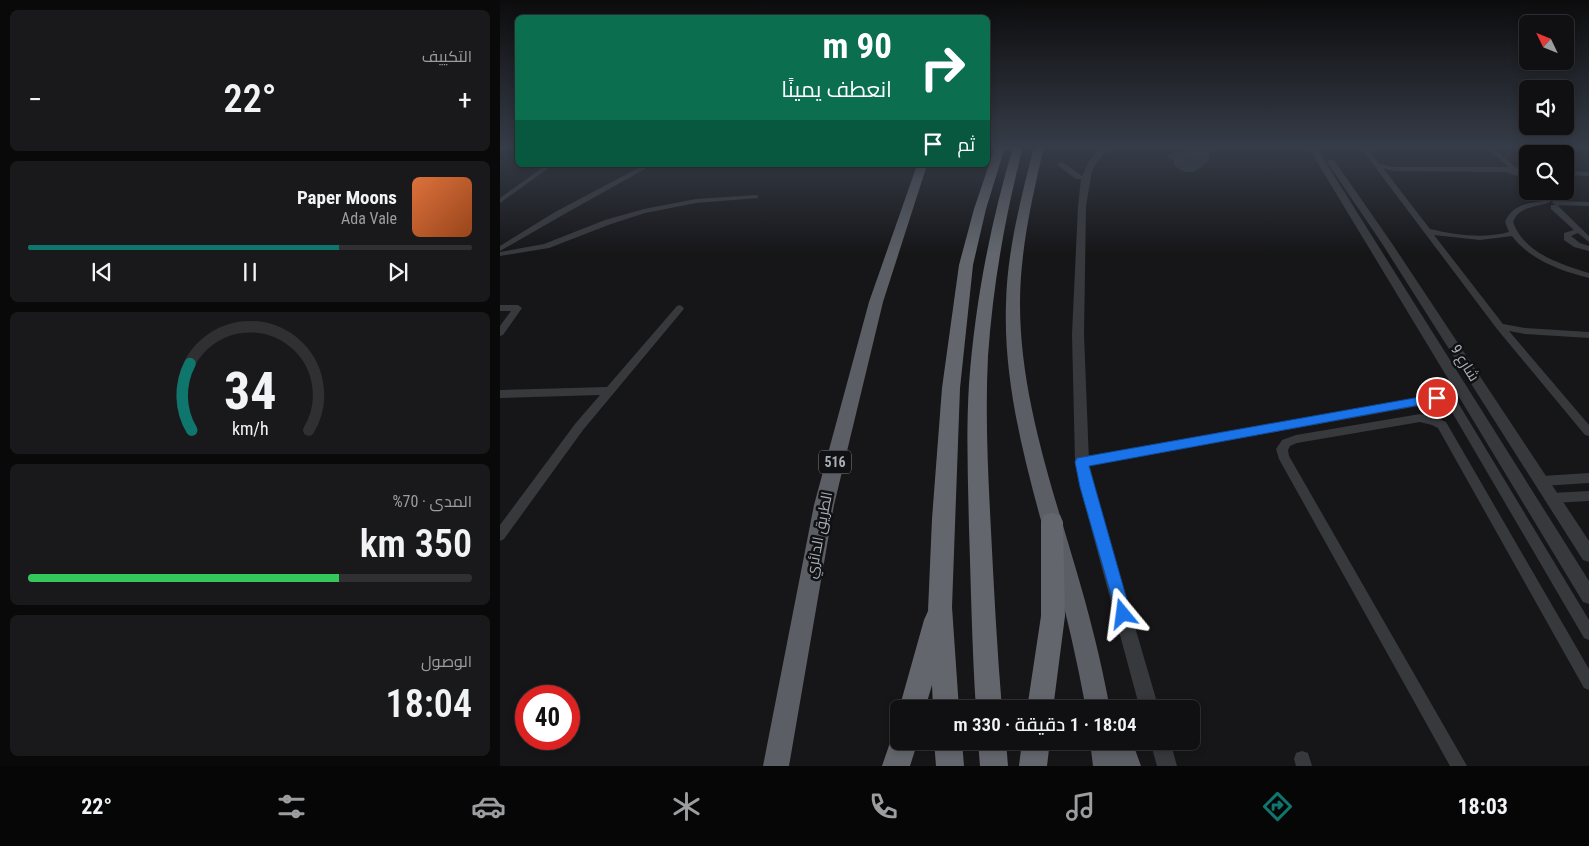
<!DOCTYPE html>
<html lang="ar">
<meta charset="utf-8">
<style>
:root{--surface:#101012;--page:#19191b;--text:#f1f3f6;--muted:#9c9d9f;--line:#303032;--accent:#0f766e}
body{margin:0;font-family:"Roboto Condensed",Cairo,sans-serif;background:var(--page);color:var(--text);direction:rtl;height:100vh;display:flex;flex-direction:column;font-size:19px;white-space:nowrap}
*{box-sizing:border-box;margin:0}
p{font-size:16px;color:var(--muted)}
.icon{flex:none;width:28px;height:28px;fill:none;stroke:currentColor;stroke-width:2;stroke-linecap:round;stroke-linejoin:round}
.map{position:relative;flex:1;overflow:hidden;direction:ltr}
.sheet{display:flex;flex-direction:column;gap:10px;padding:10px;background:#09090a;width:500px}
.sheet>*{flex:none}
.guide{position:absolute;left:15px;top:15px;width:475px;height:152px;border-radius:8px;box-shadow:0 2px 8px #0003,0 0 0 1px var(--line);direction:rtl;background:#0b6e4f;color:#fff;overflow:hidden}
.needle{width:32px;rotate:313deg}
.fabs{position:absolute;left:1019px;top:15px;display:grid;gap:10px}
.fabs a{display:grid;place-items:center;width:55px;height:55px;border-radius:8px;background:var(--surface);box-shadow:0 2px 8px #0003,0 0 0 1px var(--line);font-size:25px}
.speed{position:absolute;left:15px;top:685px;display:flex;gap:10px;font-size:25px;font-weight:700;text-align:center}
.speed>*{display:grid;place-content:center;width:65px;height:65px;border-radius:50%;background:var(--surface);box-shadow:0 2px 8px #0003,0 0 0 1px var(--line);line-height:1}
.speed .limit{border:8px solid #d22;background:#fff;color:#111}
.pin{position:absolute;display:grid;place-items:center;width:42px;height:42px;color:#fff;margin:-21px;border:2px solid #fff;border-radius:50%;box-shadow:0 1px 5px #0007}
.me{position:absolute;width:55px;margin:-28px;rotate:344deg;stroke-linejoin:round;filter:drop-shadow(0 0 4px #0008)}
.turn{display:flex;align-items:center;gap:18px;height:105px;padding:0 15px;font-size:22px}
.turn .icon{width:65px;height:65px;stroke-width:2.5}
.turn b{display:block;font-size:35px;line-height:42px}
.then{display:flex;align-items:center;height:48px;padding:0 15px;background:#0003;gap:10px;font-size:19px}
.big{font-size:38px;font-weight:600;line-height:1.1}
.sheet .card{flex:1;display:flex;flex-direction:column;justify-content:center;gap:8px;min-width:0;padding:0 18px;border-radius:8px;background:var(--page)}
.sheet .dial{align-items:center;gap:0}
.dial svg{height:130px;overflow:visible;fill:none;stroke:var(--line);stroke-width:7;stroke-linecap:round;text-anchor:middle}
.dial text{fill:var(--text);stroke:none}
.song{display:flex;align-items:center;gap:15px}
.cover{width:60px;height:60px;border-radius:8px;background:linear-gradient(135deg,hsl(20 70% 55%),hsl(20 70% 35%))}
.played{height:5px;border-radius:2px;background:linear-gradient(90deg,var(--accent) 70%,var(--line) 70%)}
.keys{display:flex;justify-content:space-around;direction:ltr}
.heat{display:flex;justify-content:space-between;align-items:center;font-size:28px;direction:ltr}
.charge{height:8px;border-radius:4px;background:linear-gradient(90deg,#34c759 70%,var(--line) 0)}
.trip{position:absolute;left:390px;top:700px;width:310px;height:50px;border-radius:8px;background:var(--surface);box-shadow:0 2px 8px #0003,0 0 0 1px var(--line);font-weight:600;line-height:50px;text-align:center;direction:rtl}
.tab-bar{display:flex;height:80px;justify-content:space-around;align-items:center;background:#060607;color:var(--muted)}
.tab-bar .icon{width:35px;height:35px}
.tab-bar .active{color:var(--accent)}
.tab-bar b{font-size:22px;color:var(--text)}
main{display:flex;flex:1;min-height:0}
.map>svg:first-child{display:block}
.water{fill:#2c373b}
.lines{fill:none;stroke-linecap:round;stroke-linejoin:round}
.minor{fill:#37393d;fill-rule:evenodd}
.tertiary{fill:#37393d;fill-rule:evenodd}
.trunk{fill:#5b5e64;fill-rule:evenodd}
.motorway{fill:#63676d;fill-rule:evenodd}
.route{fill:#1a73e8;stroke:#114b97}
.labels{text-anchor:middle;stroke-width:5;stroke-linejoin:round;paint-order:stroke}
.shield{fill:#111113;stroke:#7b8086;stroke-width:1}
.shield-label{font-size:14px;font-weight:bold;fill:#a8afb7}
.street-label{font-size:15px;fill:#a8afb7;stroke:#111113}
</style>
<main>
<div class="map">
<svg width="1089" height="766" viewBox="0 0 1089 766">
<rect width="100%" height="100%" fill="#161618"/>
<!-- water -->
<path class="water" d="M681,147h25l3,3 1,9c-13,13 -21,19 -36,6v-5l-6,-2 -1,-2 2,-2 17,-2z"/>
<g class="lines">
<!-- minor -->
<path class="minor" d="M860,147h6l13,17 15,3h115l-15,-13 -12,-7c15,0 21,11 32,19 4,2 8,4 11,6l-9,4 -9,-4 -113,-1 -11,-3 47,61c26,6 53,10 79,3l-4,-10c7,-17 22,-19 39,-21l-10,-10h7l9,9v2c-13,6 -31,3 -37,20 11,31 47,42 76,51v5c-28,-7 -59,-18 -77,-42l-32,4 -46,-5 69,89 22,4 64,4v6l-64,-4 -16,-3 80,94v11l-4,-1 -88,-106z
M46,165h7l-53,38v-5z
M144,165h8l-91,51 -61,35v-5l55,-34z
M1065,171l24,1v4l-24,-1z
M256,195l2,1v2l-62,5 -51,10 -34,11 -62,24 -49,8v-4l44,-8 61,-24 39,-11 52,-10z
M1053,201l36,1v4l-33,-1 -4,-2z
M1051,205h6l32,31v6l-11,-9 -7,3 9,7 9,3v5l-15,-4 -10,-7v-7l10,-3 -23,-21z
M0,305h18l4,3 -19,27 -3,1v-10l11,-15h-11z
M180,305l4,3 -1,2 -100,120 -79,109 -4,2v-16l75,-101 25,-29 -100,3v-8l107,-3 70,-81z
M942,394l15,7 132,219v20l-5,-2 -135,-231 -8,-5 -359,65 -4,-2 -2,-3 2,-3 4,-2z
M920,414l15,3 11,5 143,247v21l-5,-2 -146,-260 -6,-3 -12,-3 -123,21 -7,3 -2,4 1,6 178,310h-17l-171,-307 -3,-10 6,-9 14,-5z
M1089,473v10l-47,3 -4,-2 -2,-3 2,-3 4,-2z
M1089,491v10l-37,2 -4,-1 -2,-4 2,-4 4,-1z
M802,751l6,2 4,13h-16l-2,-7 2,-6z"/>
<!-- tertiary -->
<path class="tertiary" d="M601,147h9l-13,15 -5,9 -6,35 -2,128 5,128 5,25 65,222h-19l-60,-222 -5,-25 -3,-128 6,-128 3,-27h-5l-20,-15 7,-2 19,14 7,-15z
M808,147h8l273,434v23l-6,-2z
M828,160h6l59,85 196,296v21l-6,-2 -200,-315 -56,-83z
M650,741h20l7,25h-20z"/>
<!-- trunk -->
<path class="trunk" d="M534,147h10c-12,51 -24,104 -24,157 0,89 30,177 55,262 14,47 26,94 35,143h-24c-9,-49 -20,-97 -33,-145 -23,-84 -50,-172 -47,-260 1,-53 15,-106 28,-157z
M417,165h10l-44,137 -49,203 -45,261h-26l51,-261 55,-203z
M590,741h42l9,25h-48z"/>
<!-- motorway -->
<path class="motorway" d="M495,147h10l-19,62 -13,56 -13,123 -8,219 7,102h-26l-1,-24 -7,24h-26l25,-89 4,-9 4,-92 10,-131 17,-123 15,-56z
M513,147h10c-18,69 -30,138 -35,209 -3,58 0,117 3,175 3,59 6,118 11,178h-26c-4,-61 -5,-121 -7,-181 -1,-48 -3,-96 0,-144 6,-81 21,-159 44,-237z
M552,513l8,2 3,7 2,94 -12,93h-26l14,-93v-94l3,-7z
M399,729v12h19l-8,25h-28l12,-35z
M434,741h28l2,25h-28z
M478,741h28l2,25h-28z
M522,741h28l-3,25h-28z"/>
</g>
<!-- sky -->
<linearGradient id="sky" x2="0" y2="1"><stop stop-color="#0c0c0d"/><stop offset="0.58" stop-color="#363c48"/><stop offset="1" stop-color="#363c48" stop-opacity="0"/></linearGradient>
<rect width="1089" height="254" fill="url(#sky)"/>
<!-- route -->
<path class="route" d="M937,394l6,4 -2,3 -352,65 42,148 -2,5 -6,2 -5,-2 -38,-132 -5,-25 2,-4z"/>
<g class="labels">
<!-- shield labels -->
<rect class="shield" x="319" y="450.5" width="32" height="23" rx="4"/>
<g class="shield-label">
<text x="335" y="467">516</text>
</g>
<!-- street labels -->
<g class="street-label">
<text transform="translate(965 363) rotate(58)" y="5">شارع 9</text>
<text transform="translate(319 535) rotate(-79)" y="5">الطريق الدائري</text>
</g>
</g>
</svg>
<div class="fabs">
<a><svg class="needle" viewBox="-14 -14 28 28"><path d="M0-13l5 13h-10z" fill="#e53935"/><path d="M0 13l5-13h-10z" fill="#9c9d9f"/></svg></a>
<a><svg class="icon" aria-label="sound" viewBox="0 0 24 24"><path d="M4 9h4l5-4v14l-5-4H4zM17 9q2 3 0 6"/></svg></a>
<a><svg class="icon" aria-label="search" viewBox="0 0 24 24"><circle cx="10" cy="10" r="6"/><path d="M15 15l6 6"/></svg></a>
</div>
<div class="speed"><div class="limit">40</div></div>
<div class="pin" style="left:937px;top:398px;background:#d93025"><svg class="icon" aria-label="arrive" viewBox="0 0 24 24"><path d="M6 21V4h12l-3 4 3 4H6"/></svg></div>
<svg class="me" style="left:623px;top:614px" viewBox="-20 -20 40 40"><path d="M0-17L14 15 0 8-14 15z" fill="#1a73e8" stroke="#fff" stroke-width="4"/></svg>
<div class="trip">18:04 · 1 دقيقة · 330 m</div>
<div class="guide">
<div class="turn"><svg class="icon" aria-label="right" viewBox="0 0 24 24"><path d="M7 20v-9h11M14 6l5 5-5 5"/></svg><div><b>90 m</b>انعطف يمينًا</div></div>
<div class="then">ثم<svg class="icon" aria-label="arrive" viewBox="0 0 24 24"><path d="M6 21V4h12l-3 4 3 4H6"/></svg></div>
</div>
</div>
<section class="sheet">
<div class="card"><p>التكييف</p>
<div class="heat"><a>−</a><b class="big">22°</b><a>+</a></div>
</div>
<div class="card">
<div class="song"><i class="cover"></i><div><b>Paper Moons</b><p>Ada Vale</p></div></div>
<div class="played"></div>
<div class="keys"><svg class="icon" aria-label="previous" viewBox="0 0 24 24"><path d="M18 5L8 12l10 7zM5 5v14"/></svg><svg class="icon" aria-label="pause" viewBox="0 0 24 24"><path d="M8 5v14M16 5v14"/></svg><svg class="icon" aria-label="next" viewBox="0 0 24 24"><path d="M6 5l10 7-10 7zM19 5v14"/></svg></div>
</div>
<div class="card dial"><svg viewBox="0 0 100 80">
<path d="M14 69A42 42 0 1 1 86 69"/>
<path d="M14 69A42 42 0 0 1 13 28" stroke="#0f766e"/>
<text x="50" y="56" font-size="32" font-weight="700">34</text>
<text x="50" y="72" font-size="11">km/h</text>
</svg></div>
<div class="card"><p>المدى · 70%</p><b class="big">350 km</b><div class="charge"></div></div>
<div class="card"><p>الوصول</p><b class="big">18:04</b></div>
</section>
</main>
<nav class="tab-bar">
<b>18:03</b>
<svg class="icon active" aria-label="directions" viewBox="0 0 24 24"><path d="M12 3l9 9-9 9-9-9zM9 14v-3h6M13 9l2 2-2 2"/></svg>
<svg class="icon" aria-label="music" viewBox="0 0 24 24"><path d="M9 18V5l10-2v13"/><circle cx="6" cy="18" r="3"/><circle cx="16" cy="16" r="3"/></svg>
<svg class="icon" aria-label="phone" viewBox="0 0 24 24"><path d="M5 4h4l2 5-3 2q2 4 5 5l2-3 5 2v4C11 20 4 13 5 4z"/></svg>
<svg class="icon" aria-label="climate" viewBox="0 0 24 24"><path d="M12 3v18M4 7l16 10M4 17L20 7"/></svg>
<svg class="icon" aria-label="car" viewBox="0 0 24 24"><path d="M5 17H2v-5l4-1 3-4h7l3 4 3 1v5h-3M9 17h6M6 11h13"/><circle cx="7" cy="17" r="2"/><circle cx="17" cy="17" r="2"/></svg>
<svg class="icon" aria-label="filters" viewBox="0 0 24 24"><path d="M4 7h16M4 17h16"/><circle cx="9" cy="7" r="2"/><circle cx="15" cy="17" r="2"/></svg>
<b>22°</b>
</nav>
